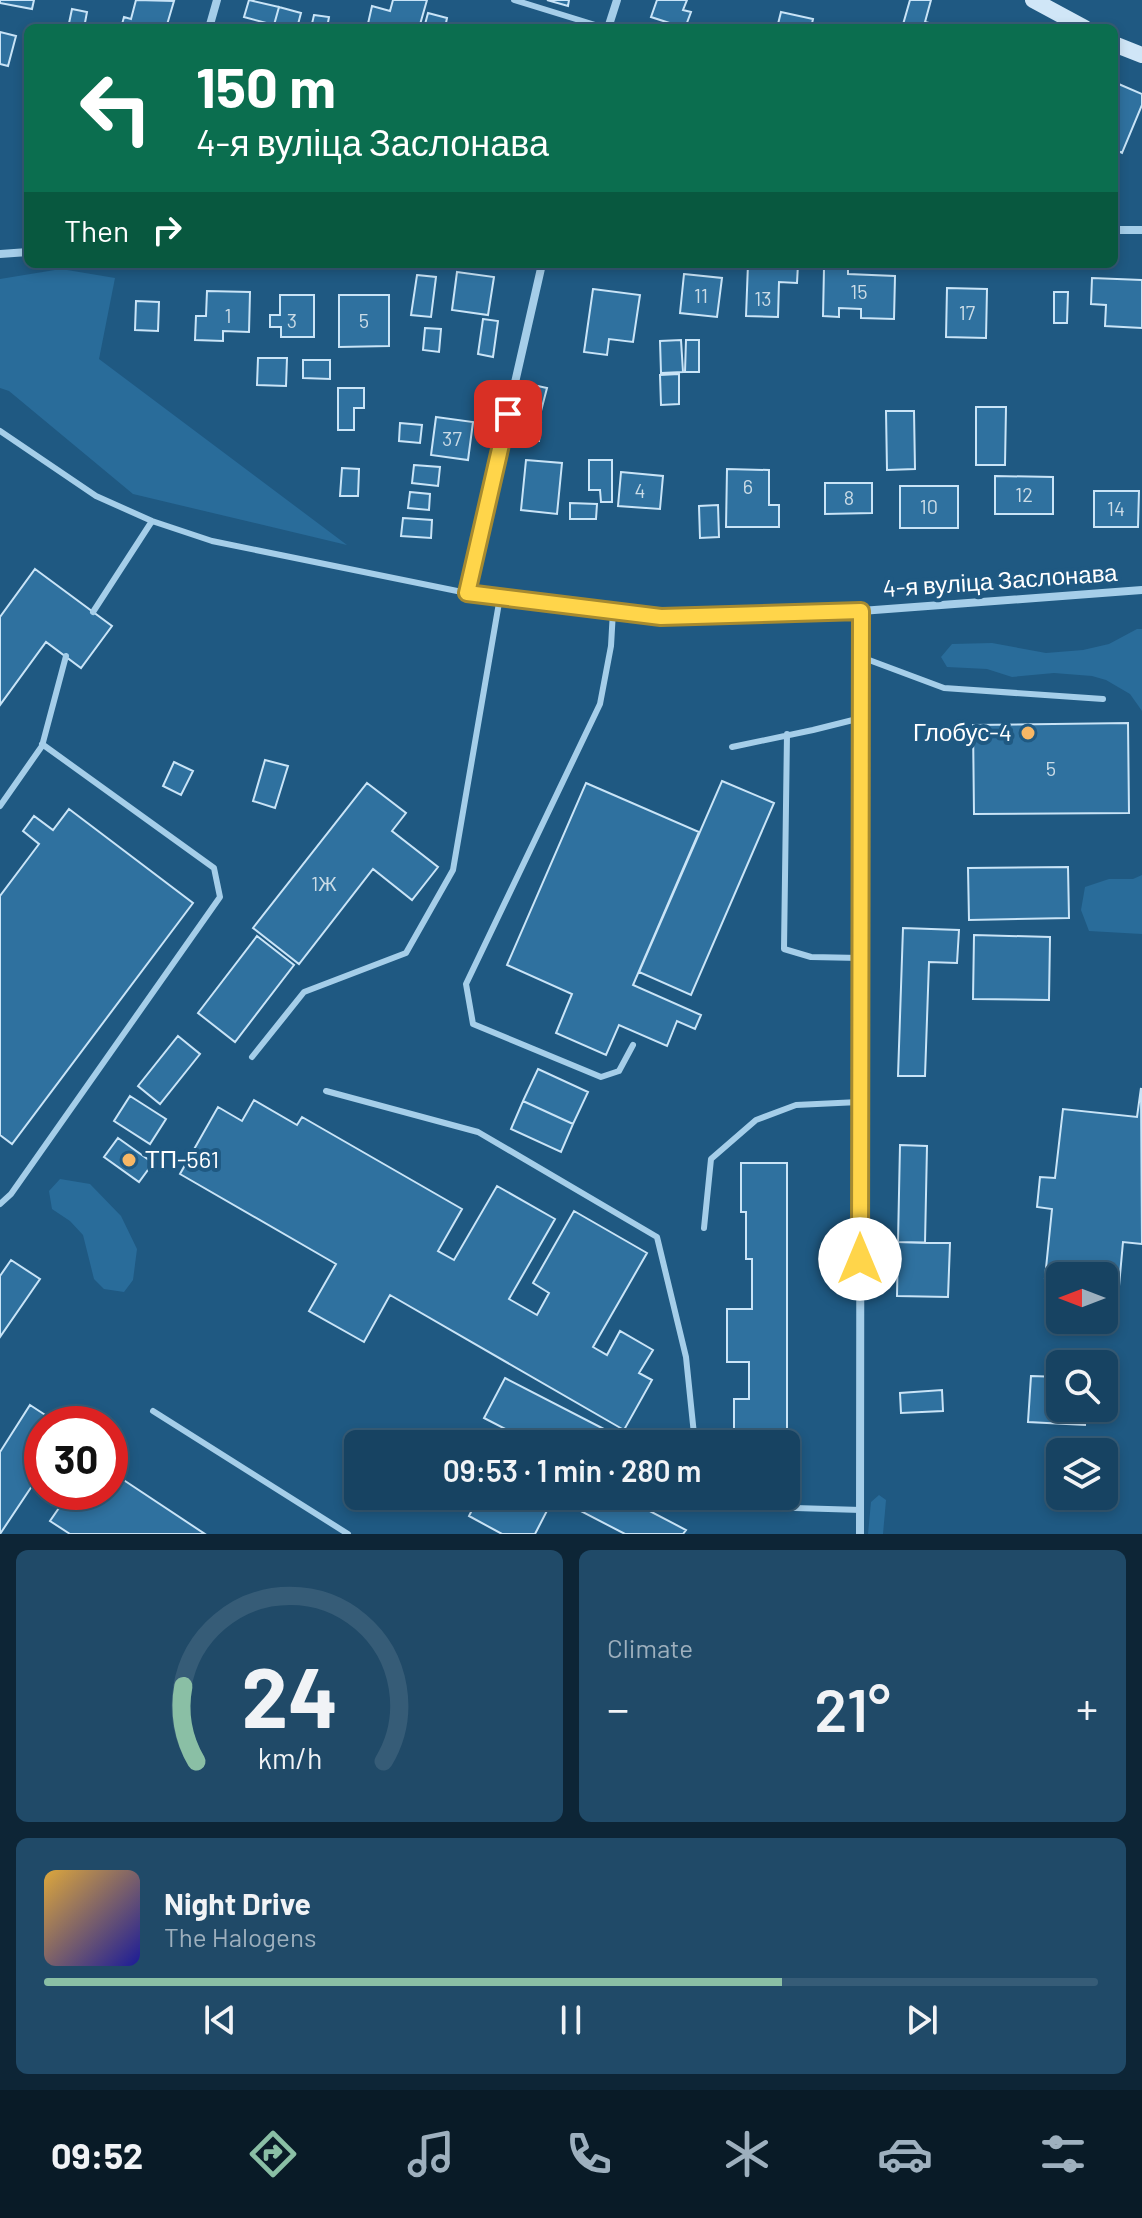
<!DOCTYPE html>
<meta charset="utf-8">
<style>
:root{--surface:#174362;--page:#204a68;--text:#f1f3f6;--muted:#9eb0be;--line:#365c77;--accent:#8abfa5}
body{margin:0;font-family:Barlow,sans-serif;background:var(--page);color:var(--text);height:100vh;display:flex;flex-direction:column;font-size:30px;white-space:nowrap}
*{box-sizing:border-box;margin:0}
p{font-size:26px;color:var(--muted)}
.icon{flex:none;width:44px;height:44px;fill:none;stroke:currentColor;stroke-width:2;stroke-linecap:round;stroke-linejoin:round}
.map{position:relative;height:1534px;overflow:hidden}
.details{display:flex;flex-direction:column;gap:16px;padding:16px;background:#0d2536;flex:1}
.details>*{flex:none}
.banner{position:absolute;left:24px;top:24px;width:1094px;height:244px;border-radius:12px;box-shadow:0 4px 12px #0003,0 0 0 2px var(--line);background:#0b6e4f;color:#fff;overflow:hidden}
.needle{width:52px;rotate:270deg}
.controls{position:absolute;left:1046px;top:1262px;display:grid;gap:16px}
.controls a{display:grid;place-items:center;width:72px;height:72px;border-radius:12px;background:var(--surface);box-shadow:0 4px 12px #0003,0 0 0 2px var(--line);font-size:40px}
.speed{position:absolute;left:24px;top:1406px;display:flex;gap:16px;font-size:40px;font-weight:700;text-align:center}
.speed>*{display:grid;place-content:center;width:104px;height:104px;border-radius:50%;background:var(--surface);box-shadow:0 4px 12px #0003,0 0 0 2px var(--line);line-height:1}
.speed .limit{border:12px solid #d22;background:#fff;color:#111}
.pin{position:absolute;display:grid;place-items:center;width:68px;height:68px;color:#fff;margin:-34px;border-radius:16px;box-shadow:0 4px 12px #0006}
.me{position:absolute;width:88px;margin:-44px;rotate:0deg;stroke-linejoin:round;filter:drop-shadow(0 0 6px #0008)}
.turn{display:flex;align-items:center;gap:28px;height:168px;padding:0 40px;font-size:36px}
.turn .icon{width:104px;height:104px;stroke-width:2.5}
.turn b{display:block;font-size:56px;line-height:68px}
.then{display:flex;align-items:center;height:76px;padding:0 40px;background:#0003;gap:16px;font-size:30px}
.big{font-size:60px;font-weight:600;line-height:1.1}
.details .widget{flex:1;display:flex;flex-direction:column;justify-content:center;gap:12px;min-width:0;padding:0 28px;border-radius:12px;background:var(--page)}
.details .dial{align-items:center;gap:0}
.dial svg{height:208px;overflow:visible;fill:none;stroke:var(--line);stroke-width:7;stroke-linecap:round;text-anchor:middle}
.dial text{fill:var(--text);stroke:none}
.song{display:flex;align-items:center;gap:24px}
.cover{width:96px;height:96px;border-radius:12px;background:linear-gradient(135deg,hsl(40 70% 55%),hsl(240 70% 35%))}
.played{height:8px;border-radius:4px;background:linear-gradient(90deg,var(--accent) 70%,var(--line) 70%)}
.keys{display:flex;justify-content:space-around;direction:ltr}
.heat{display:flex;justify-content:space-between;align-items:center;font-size:44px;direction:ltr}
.details .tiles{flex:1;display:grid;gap:16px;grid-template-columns:1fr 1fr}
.widget:last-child{grid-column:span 2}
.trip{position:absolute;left:344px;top:1430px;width:456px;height:80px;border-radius:12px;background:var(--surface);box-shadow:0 4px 12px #0003,0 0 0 2px var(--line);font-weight:600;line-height:80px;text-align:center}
.tab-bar{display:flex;height:128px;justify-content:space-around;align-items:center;background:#091b27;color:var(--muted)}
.tab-bar .icon{width:56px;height:56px}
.tab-bar .on{color:var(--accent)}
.tab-bar b{font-size:36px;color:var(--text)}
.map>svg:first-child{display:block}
.green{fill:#296c9a}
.building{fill:#2f719f;stroke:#c9e4f7;stroke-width:2}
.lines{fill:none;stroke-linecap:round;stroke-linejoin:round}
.lane{stroke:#a5cee9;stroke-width:6}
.street{stroke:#a5cee9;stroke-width:8}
.secondary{stroke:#d0e6f7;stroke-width:16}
.route-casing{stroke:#a68a30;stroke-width:20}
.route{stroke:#ffd54a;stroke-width:14}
.poi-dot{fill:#f7b765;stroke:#1f5982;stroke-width:3}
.labels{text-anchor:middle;stroke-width:8;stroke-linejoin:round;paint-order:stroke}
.number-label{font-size:20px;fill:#cbdce7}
.street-label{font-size:24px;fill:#fff;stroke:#1f5982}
.poi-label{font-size:24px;fill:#fff;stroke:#1f5982;text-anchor:end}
</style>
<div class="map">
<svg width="1142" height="1534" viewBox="0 0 1142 1534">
<rect width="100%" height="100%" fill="#1f5982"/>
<!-- green -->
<path class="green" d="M61,269l54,9 -16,81 248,186 -214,-51 -124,-103 -9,-3v-109z
M1137,629h5v82l-12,-17 -24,-14 -14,-4 -38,-3 -42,4 -25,-8 -40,-2 -6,-10 11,-13 40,-1 54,10 37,-3 26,-6z
M1142,875v59l-53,-3 -8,-21 4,-23 24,-8h24z
M60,1179l30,5 31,32 16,33 -4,31 -9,12 -20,-3 -10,-10 -11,-44 -13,-14 -18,-12 -3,-18z
M879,1495l7,5 -3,34h-15l3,-32z"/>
<!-- building -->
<path class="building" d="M0,0h34l-2,9 -32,-6z
M136,0l38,1 -8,27h-45l3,-11 7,2z
M249,0l30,7 -5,18 -30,-8z
M393,0h34l-8,28h-52l5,-22 18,5z
M547,0h22l-1,6z
M657,0h30l-4,10 8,2 -6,16 -34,-11z
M910,0h21l-6,22 24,6h-47z
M279,7l22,6 -4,15 -23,-3z
M72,9l15,3 -3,16h-16z
M781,12l32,7 -2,9h-34z
M428,13l19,5 -2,10h-21z
M314,15l15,2 -2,11h-16z
M0,32l16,4 -8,30 -8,-2z
M1114,82l28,12v11l-20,48 -8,-4z
M748,264h50l-1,19 -18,-1 -1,35 -32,-1z
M824,268l24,1v5l47,2 -1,43 -33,-1v-9l-22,-1v9l-16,-1z
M457,272l37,5 -6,38 -36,-5z
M684,274l38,4 -5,39 -37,-4z
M417,275l19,2 -5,40 -20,-2z
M1092,278l50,2v48l-37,-2 1,-21 -15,-1z
M947,288l40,1 -1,49 -40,-1z
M593,289l47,6 -7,47 -24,-3 -2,16 -23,-3z
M207,291l43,1 -1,40 -26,-1v10l-28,-1 1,-24h10z
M1054,292h14l-1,31h-13z
M280,295h34v42h-33v-10h-11v-12h10z
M339,295h50v51l-50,1z
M136,301l23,1 -1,29 -23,-1z
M483,319l15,2 -5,36 -15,-3z
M425,328l16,1 -2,23 -16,-2z
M681,340l2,32 -22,1 -1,-32z
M686,340h13v32h-14z
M258,358h29l-1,28 -29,-1z
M303,360h27v19l-27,-1z
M679,374v30l-18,1 -1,-30z
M533,385l14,3 -6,23 -14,-3z
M338,388h26v20h-10v22h-16z
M976,407h30l-1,58h-29z
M886,411h28l1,58 -28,1z
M436,417l37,5 -5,38 -37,-5z
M527,422l14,1 -2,18 -13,-1z
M400,423l22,2 -2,18 -21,-2z
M526,460l36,3 -5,51 -36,-4z
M589,460h23v42h-11l-1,-12h-11z
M414,465l26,2 -2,19 -26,-3z
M342,468l17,1 -1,27h-18z
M727,469l42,1v35h10v22h-53z
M621,472l42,4 -3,33 -42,-3z
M995,476l58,1v37h-58z
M825,483h47v30l-47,1z
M900,486h58v42h-58z
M1094,491h45l-1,36h-44z
M410,492l20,2 -1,16 -21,-2z
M570,503l27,1 -1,15h-26z
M718,505l1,32 -19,1 -1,-32z
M403,518l29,2 -1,18 -30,-2z
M35,569l77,57 -31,42 -35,-26 -46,63v-88z
M1128,723l1,90 -155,1 -1,-89z
M265,760l23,6 -13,42 -22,-7z
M174,762l19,9 -12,24 -18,-9z
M722,781l52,22 -83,192 -52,-23z
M367,783l39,30 -14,18 46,36 -26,33 -39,-31 -74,95 -46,-36z
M586,783l113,49 -66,153 68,30 -6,14 -18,-8 -10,25 -48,-21 -13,30 -50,-22 16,-39 -65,-29z
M69,809l124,94 -181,241 -12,-9v-239l39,-52 -16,-13 11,-15 19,14z
M1068,867l1,51 -100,2 -1,-52z
M903,928l56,2 -2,33 -28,-1 -4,114h-27z
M974,935l76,2 -1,63 -76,-1z
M257,936l37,29 -59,77 -37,-29z
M178,1036l22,18 -40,50 -22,-18z
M538,1069l50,23 -15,32 -50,-23z
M1141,1088l1,156 -19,-2 -4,44 -15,-2v-8h-44v4l-15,-2 7,-69 -15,-2 3,-30 15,1 8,-69 74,8z
M130,1096l36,23 -16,25 -36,-23z
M254,1100l43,25 5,-8 160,92 -24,42 16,9 43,-74 58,33 -46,80 28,16 12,-22 -16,-10 41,-72 73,42 -54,94 14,8 13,-24 33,19 -14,23 13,7 -28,50 -234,-135 -26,47 -55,-31 27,-47 -156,-90 38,-67 24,14z
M523,1101l50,23 -12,28 -50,-23z
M118,1138l35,25 -14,19 -35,-25z
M900,1145l27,1 -2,97 -27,-1z
M741,1163h46v278h-38v-5h-15v-37h15v-37h-22v-53h25v-50h-6v-47h-5z
M898,1242l52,1 -2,54 -51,-1z
M11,1260l29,19 -40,58v-61z
M1031,1376l29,1v31h26l-1,17 -57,-3z
M505,1378l128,66h-98l-51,-26z
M942,1390l1,21 -42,2 -1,-20z
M30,1405l29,19h-17v47l-42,63v-82z
M786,1444h14l-2,43h-12z
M110,1471l95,63h-135l-20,-13 20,-29h40z
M479,1496h142l65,34 -3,4h-58l-71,-37 -19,37h-33l-33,-18z"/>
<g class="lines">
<!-- lane -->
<path class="lane" d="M514,0l91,28
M0,431l96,65 56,25 60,20 255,52
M613,611l-2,35 -11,58 -134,280 7,40 128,53 18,-6 14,-26
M93,612l59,-91
M861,657l83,31 159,11
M787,734l-3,215 27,8 49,1
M732,747l81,-17 48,-12
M0,806l42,-60 24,-90
M252,1057l52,-65 102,-39 47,-83 47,-273
M326,1091l152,41 179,105 29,120 9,87
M0,1204l11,-10 209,-297 -6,-29 -172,-124
M704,1228l7,-69 45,-39 40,-15 63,-3
M153,1411l195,123
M716,1496l11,10 134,4"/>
<!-- street -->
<path class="street" d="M209,28l8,-28
M608,28l9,-28
M1114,230h28
M0,254l28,-2
M542,264l-75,329 194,24 200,-6 281,-21
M860,1534l1,-923"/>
<!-- secondary -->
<path class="secondary" d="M1033,0l52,28
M1114,44l28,11"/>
</g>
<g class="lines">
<defs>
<path id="route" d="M508,414l-41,179 194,24 200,-6 -1,648"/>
</defs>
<!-- route casing -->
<use href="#route" class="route-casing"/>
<!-- route -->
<use href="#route" class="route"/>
</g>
<!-- markers -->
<g class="poi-dot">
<circle cx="1028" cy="733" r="8"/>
<circle cx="129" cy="1160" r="8"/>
</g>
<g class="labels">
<!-- number labels -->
<g class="number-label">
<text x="859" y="299">15</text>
<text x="701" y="303">11</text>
<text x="763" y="306">13</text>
<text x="967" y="320">17</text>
<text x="228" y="323">1</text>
<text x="292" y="328">3</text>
<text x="364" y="328">5</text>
<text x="452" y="446">37</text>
<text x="748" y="494">6</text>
<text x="640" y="498">4</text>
<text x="1024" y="502">12</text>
<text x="849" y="505">8</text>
<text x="929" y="514">10</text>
<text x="1116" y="516">14</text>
<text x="1051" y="776">5</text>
<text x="324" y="891">1Ж</text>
</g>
<!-- street labels -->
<g class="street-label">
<text transform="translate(1000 581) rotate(-4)" y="8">4-я вуліца Заслонава</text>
</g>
<!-- poi labels -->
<g class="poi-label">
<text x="1012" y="741">Глобус-4</text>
<text x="145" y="1168" text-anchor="start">ТП-561</text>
</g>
</g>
</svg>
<div class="controls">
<a><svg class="needle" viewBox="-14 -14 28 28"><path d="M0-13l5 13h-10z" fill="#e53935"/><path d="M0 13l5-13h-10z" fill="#9eb0be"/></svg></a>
<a><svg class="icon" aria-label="search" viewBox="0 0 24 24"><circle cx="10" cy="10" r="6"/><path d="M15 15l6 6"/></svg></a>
<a><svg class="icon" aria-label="layers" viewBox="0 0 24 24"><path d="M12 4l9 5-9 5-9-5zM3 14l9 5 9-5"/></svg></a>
</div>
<div class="speed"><div class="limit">30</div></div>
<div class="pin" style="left:508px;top:414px;background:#d93025"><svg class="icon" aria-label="arrive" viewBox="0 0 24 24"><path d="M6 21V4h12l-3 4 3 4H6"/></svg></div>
<svg class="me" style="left:860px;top:1259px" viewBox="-20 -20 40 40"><circle r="19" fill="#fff"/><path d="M0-13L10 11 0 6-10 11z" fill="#ffd54a"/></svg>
<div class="trip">09:53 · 1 min · 280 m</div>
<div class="banner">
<div class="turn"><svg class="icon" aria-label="left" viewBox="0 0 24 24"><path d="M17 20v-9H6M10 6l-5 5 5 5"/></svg><div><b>150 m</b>4-я вуліца Заслонава</div></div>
<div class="then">Then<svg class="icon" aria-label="right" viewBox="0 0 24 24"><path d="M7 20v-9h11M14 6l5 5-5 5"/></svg></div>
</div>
</div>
<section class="details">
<div class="tiles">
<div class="widget dial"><svg viewBox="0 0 100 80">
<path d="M14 69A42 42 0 1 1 86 69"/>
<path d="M14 69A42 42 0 0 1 9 40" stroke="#8abfa5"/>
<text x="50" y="56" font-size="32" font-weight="700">24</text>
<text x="50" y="72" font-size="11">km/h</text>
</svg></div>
<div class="widget"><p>Climate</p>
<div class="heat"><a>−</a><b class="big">21°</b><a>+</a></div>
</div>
<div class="widget">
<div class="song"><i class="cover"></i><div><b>Night Drive</b><p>The Halogens</p></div></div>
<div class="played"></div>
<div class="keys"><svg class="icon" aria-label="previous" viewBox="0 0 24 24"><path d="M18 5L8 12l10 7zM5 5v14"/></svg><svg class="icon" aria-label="pause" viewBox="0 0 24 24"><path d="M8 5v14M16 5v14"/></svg><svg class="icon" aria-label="next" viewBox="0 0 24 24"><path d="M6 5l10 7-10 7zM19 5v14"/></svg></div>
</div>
</div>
</section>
<nav class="tab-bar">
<b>09:52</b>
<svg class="icon on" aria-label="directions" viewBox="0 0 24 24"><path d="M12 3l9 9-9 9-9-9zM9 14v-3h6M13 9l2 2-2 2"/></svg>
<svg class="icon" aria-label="music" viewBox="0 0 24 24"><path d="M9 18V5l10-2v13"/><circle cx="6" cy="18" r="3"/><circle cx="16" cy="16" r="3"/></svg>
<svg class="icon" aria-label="phone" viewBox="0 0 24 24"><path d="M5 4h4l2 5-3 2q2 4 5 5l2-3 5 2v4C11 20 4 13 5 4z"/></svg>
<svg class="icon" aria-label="climate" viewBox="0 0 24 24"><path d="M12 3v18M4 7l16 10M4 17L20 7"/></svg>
<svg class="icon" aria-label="car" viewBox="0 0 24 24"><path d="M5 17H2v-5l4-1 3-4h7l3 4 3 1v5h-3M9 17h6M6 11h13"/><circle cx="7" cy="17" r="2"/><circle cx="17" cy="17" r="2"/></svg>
<svg class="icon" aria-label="filters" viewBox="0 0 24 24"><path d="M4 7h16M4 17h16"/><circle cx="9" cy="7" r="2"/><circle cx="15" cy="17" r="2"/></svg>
</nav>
